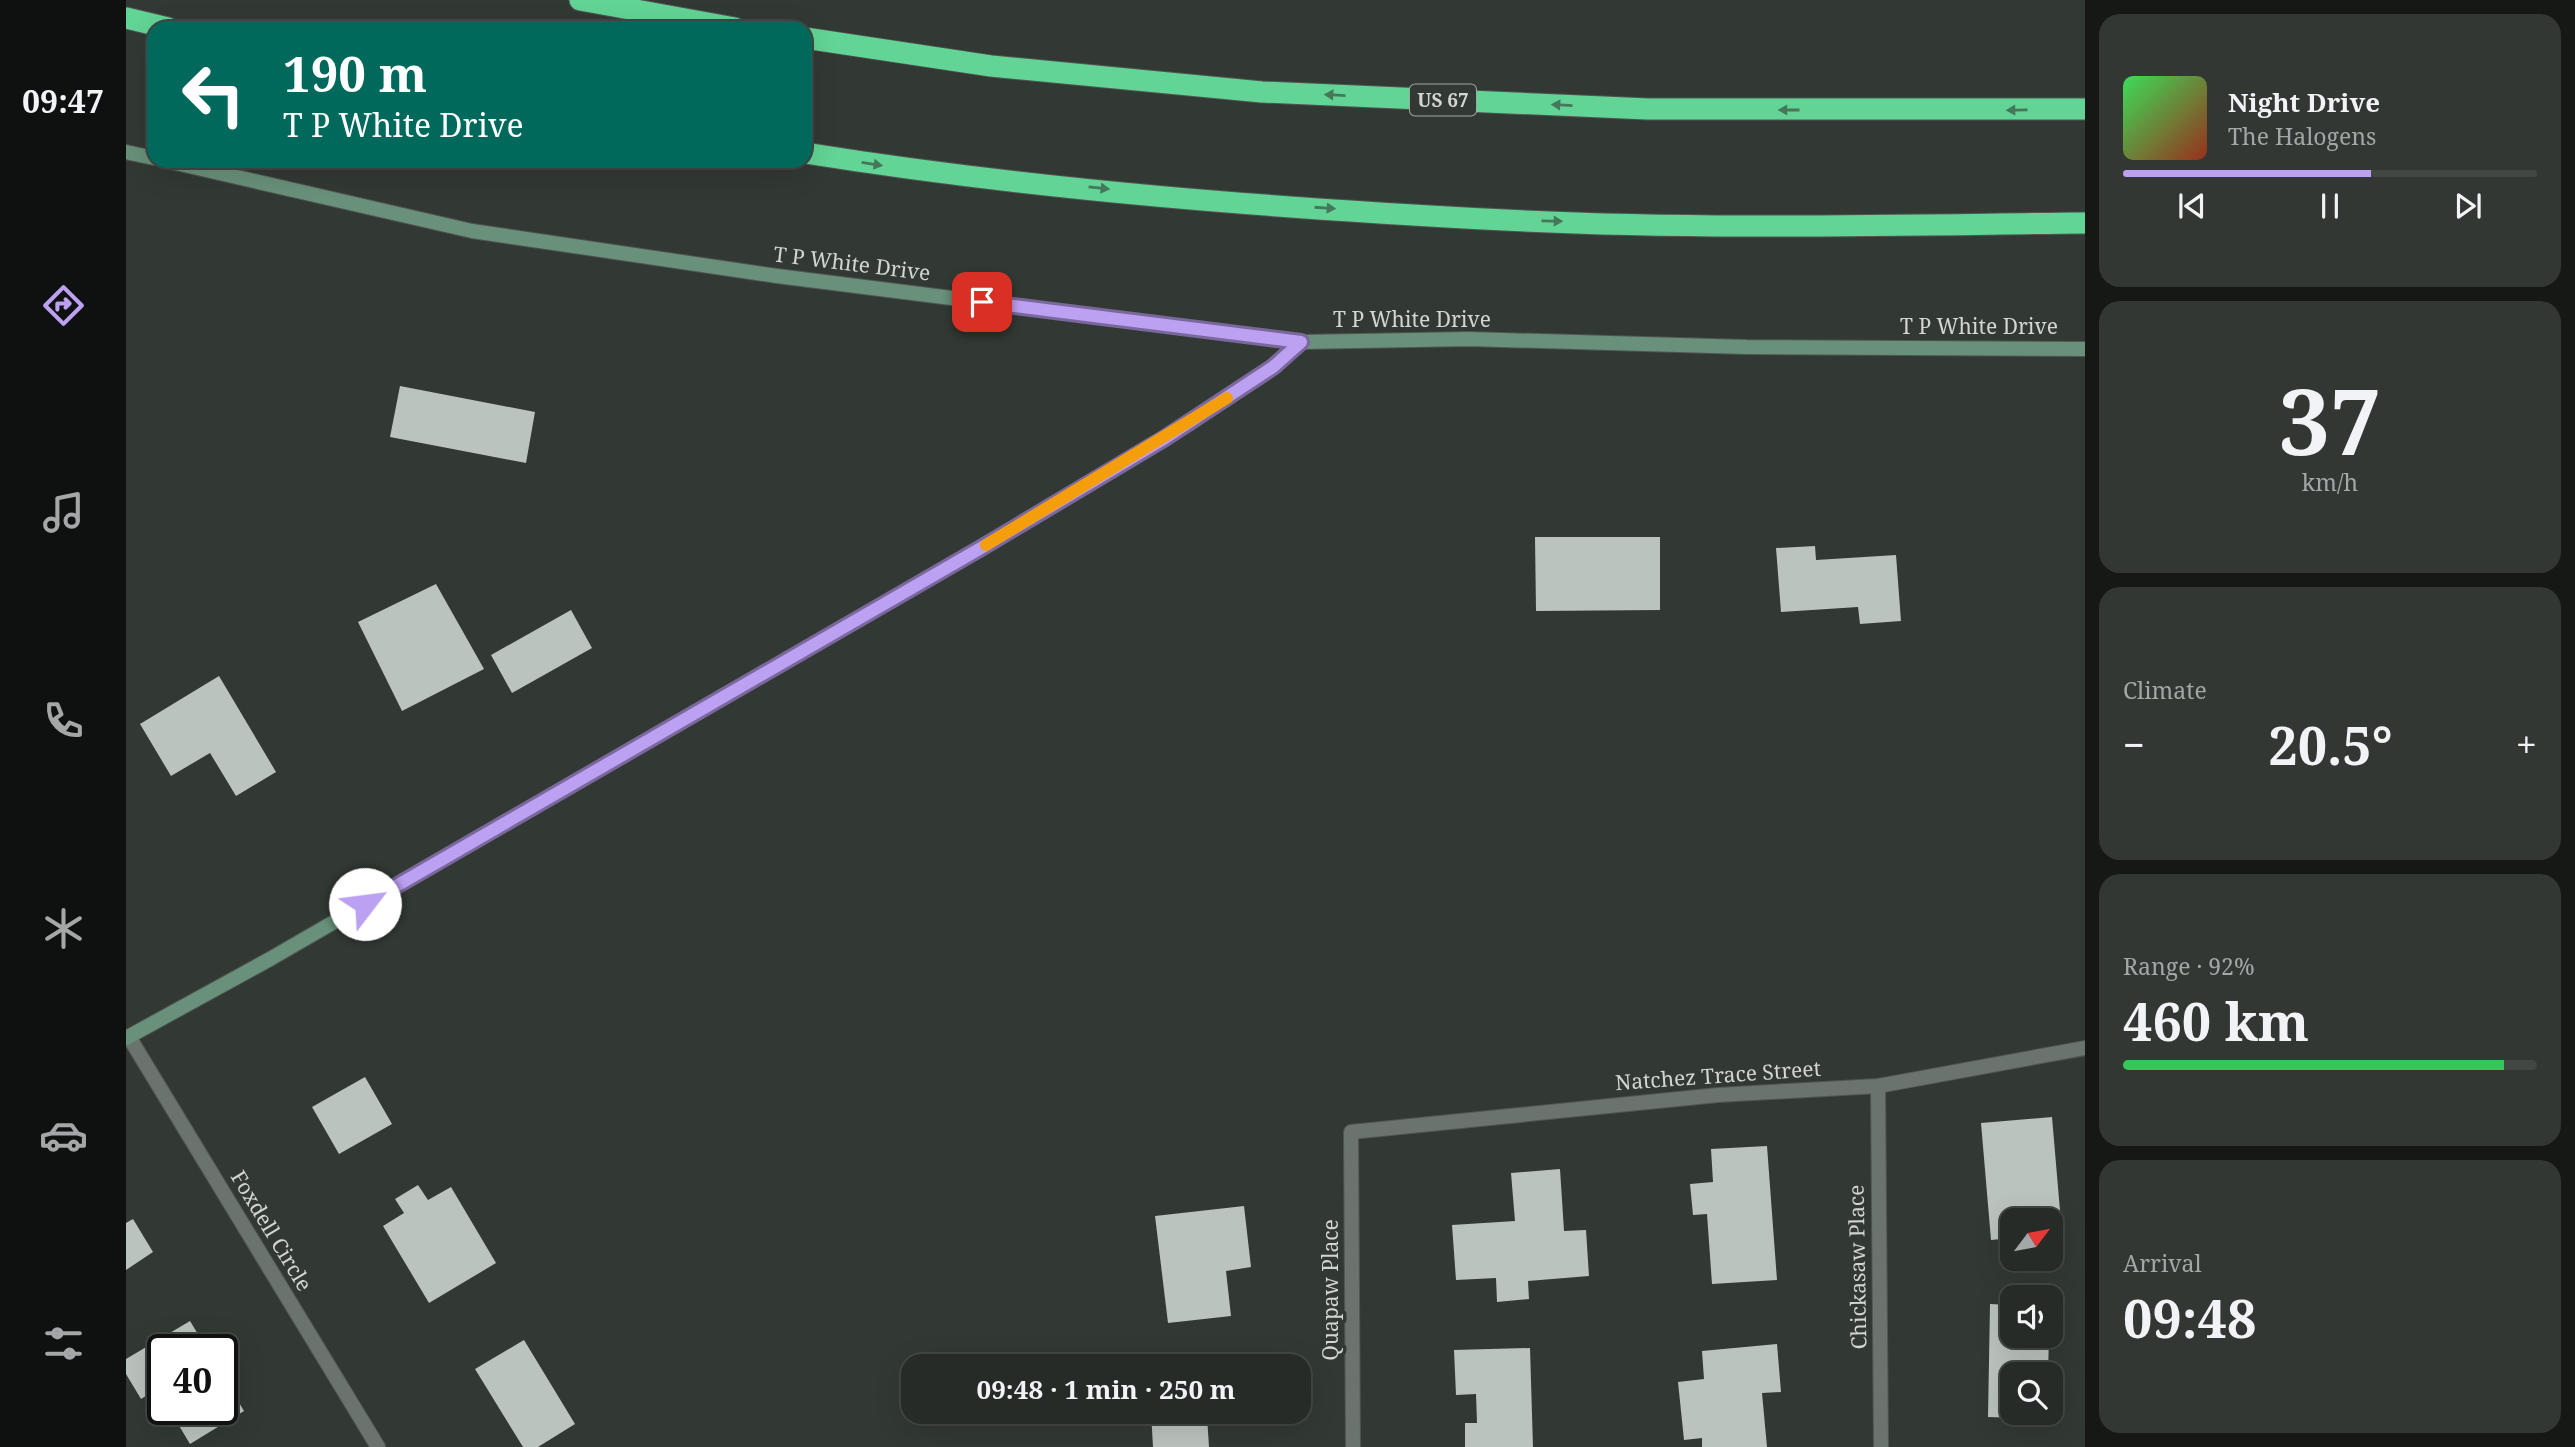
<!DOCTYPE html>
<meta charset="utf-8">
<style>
:root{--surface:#262b27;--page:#323733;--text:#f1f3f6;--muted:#a4a7a7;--line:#424744;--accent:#bca0f2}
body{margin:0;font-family:"Noto Serif",serif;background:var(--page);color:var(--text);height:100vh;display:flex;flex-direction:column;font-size:26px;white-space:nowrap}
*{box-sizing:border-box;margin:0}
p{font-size:23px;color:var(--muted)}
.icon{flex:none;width:38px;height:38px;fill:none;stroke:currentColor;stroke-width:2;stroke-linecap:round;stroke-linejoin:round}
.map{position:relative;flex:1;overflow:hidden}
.details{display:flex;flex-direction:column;gap:14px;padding:14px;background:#151815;width:490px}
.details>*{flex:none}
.banner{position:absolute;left:21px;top:21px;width:665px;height:147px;border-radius:21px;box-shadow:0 7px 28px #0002,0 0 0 2px var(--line);background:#00695c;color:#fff;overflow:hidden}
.needle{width:46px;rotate:58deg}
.controls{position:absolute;left:1874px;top:1208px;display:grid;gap:14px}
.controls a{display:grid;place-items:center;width:63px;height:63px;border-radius:14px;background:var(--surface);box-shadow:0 7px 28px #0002,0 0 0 2px var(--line);font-size:35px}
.speed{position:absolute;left:21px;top:1334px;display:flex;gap:14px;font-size:35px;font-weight:700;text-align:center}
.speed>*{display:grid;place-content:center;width:91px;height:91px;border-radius:50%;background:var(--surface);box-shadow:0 7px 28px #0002,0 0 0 2px var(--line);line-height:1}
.speed .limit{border:4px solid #111;border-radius:10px;background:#fff;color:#111}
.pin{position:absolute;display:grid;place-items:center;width:60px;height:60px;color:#fff;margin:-30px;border-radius:14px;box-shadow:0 4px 10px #0006}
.me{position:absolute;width:77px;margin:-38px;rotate:60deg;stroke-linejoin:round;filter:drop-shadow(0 0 5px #0008)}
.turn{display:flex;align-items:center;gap:24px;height:147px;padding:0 21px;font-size:32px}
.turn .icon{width:91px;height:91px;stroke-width:2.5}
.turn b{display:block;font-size:49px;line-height:60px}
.big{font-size:52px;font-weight:700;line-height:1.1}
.details .card{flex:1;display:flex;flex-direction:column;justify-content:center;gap:10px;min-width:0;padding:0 24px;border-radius:21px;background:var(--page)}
.details .dial{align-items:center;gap:0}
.dial b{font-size:91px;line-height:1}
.song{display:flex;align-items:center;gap:21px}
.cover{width:84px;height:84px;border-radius:10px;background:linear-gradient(135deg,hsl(130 70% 55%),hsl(10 70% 35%))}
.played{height:7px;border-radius:4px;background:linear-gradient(90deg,var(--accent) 60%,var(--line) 60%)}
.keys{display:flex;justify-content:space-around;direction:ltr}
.heat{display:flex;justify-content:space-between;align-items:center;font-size:38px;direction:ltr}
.charge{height:10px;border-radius:5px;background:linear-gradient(90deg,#34c759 92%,var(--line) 0)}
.trip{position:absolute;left:775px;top:1354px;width:410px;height:70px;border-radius:21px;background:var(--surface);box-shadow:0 7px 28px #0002,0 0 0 2px var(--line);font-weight:700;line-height:70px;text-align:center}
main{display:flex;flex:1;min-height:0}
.dock{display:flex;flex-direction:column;width:126px;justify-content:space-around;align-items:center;background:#0f1110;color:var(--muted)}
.dock .icon{width:49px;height:49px}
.dock .on{color:var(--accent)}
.dock b{font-size:32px;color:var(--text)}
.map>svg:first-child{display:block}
.building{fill:#bbc3be}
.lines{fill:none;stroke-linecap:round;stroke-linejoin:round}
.street-casing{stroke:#515653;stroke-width:16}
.secondary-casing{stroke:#515653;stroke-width:16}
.highway-casing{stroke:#515653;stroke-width:23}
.street{stroke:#6b736e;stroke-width:14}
.secondary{stroke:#68907a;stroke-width:14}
.highway{stroke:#62d495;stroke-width:21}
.oneway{fill:#45775b}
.route-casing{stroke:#7a689d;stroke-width:18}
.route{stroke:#bca0f2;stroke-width:12}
.slow{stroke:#f59e0b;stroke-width:12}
.labels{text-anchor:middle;stroke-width:7;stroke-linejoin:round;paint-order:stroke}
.shield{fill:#323934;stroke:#a1a6a3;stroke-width:2}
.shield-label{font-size:19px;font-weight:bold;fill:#d1d5d3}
.street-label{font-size:21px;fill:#d1d5d3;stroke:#323934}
</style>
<main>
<nav class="dock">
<b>09:47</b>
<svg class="icon on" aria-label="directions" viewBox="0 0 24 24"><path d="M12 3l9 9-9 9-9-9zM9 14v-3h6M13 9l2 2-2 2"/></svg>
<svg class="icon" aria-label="music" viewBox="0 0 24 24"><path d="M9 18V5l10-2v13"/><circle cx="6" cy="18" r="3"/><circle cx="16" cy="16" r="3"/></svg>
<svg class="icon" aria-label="phone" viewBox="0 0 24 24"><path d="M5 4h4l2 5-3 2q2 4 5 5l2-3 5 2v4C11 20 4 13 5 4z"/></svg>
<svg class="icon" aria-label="climate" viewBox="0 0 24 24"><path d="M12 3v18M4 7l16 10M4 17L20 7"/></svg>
<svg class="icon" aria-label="car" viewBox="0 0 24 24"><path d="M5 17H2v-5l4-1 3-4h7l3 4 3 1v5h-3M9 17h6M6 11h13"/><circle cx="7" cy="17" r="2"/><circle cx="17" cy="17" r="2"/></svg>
<svg class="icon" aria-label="filters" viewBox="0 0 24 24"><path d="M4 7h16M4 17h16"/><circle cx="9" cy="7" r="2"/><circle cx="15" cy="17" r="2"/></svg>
</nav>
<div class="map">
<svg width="1959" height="1447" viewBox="0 0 1959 1447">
<rect width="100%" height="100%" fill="#323934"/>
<!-- building -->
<path class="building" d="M274,386l135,26 -9,51 -136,-26z
M1409,537h125v73l-124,1z
M1689,546l1,14 80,-5 5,66 -41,3 -2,-17 -77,5 -5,-64z
M310,584l48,85 -82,42 -44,-89z
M445,610l21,38 -80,45 -21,-38z
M93,676l57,96 -40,24 -26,-43 -39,23 -31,-52z
M239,1077l27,47 -53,30 -27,-47z
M1926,1117l10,117 -11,1v-15h-39v18l-21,2 -10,-117z
M1641,1146l10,134 -65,4 -5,-70 -14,1 -3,-31 23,-2 -2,-33z
M1434,1169l4,62 22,-1 3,46 -61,5 1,18 -32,3 -1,-24 -40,2 -4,-55 63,-4 -4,-48z
M292,1185l10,15 23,-13 45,76 -67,40 -46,-77 21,-13 -9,-14z
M1118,1206l7,61 -25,4 5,45 -63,7 -13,-107z
M7,1219l20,33 -27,18v-47z
M1864,1304l22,1v30h37l-1,39h-36v38h35v7l-59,-2z
M64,1321l17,28h-44v50l-6,-10 -16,10 -15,-25v-15z
M398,1340l51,84 -37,23h-15l-48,-78z
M1651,1344l4,48 -19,1 5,54h-65v-9l-18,2 -6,-58 26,-3 -2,-28z
M1404,1348l3,99h-68v-24h12l-1,-29 -20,1 -2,-45z
M96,1374l22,37 -54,33 -21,-35h53z
M1025,1412h85v2l-29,2 2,31h-56z"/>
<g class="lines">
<defs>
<path id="street" d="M3,1037l249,410
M1752,1086l3,361
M1227,1447l-2,-315 367,-37 160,-9 207,-38"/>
<path id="secondary" d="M0,152l28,6
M41,161l305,70 305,45 524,66 168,-3 278,8 338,2
M0,1038l144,-79 711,-411 206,-123 86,-58 28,-25"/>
<path id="highway" d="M454,0l155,28
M0,18l42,10
M679,38l186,28 271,26 386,17h437
M679,153c231,37 466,55 700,67 193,10 387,5 580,3"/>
</defs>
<!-- street casing -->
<use href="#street" class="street-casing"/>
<!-- secondary casing -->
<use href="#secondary" class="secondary-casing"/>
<!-- highway casing -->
<use href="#highway" class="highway-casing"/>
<!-- street -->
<use href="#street" class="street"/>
<!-- secondary -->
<use href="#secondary" class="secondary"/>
<!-- highway -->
<use href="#highway" class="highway"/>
</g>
<!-- one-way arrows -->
<defs><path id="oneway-solid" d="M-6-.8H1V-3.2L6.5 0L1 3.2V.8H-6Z" transform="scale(1.75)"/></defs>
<g class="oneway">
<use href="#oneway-solid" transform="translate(1209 95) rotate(-177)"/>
<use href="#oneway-solid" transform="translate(1436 105) rotate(-177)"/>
<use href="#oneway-solid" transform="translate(1663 110) rotate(-180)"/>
<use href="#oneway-solid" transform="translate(1891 110) rotate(179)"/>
<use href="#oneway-solid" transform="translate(746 164) rotate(9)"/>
<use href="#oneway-solid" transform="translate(973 188) rotate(6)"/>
<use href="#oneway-solid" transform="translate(1199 208) rotate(4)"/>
<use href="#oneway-solid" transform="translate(1426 221) rotate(1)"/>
</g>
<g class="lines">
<defs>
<path id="route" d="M239,904l616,-356 184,-110 108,-71 28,-25 -319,-40"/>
</defs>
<!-- route casing -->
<use href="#route" class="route-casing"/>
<!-- route -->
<use href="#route" class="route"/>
<!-- slow -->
<path class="slow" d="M860,545l241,-147"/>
</g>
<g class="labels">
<!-- shield labels -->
<rect class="shield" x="1284" y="84.5" width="66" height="31" rx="5"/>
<g class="shield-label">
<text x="1317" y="107">US 67</text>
</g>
<!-- street labels -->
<g class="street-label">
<text transform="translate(726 264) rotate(7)" y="7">T P White Drive</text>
<text x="1286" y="327">T P White Drive</text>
<text x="1853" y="334">T P White Drive</text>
<text transform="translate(1592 1076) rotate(-4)" y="7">Natchez Trace Street</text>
<text transform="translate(145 1231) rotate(59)" y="7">Foxdell Circle</text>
<text transform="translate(1732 1267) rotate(-91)" y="7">Chickasaw Place</text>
<text transform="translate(1205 1290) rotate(-90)" y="7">Quapaw Place</text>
</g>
</g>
</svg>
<div class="controls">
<a><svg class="needle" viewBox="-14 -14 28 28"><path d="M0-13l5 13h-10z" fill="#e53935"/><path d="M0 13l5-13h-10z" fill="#a4a7a7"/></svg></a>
<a><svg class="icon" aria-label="sound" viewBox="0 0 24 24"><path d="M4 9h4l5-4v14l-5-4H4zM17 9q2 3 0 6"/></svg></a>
<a><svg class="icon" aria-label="search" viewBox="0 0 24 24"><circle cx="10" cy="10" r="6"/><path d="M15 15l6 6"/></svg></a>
</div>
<div class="speed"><div class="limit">40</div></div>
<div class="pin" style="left:856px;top:302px;background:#d93025"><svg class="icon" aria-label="arrive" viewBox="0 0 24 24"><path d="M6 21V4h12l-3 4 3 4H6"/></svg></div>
<svg class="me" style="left:239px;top:904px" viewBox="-20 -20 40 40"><circle r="19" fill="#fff"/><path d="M0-13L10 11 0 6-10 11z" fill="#bca0f2"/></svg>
<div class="trip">09:48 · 1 min · 250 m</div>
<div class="banner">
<div class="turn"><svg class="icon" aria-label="left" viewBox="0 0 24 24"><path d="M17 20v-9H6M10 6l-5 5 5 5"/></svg><div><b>190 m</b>T P White Drive</div></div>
</div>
</div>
<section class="details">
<div class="card">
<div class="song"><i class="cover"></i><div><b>Night Drive</b><p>The Halogens</p></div></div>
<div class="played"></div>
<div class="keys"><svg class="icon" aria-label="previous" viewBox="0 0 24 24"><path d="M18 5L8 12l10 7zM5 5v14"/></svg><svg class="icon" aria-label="pause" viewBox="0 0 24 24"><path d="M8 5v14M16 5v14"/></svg><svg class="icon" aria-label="next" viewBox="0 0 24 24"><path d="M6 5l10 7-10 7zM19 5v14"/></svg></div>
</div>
<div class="card dial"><b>37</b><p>km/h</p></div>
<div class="card"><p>Climate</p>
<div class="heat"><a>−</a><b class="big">20.5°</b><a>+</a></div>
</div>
<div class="card"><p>Range · 92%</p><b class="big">460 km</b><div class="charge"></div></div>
<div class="card"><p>Arrival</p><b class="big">09:48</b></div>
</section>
</main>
